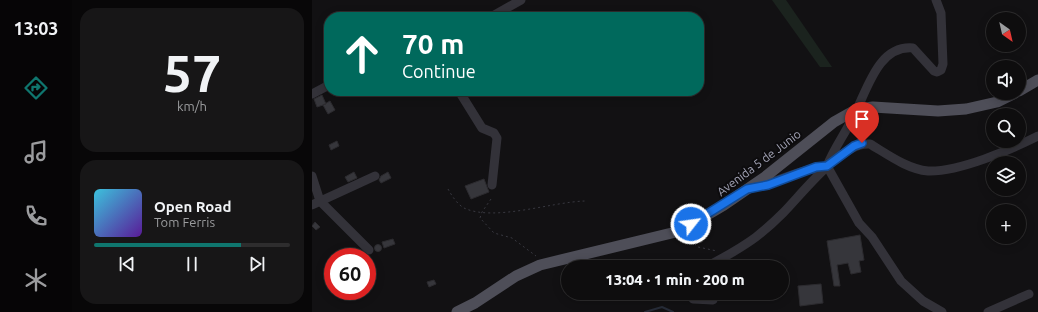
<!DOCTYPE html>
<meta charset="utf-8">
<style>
:root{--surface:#0e0d0e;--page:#171617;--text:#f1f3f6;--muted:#9b9c9e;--line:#2e2d2e;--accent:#0f766e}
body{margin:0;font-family:Ubuntu,sans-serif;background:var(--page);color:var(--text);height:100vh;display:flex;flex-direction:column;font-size:15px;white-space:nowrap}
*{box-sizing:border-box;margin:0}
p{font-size:13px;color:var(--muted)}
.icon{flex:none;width:22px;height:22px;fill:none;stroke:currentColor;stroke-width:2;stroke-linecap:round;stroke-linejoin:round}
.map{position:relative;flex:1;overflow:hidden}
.details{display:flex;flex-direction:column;gap:8px;padding:8px;background:#080708;width:240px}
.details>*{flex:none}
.top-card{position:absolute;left:12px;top:12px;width:380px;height:84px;border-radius:16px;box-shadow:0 2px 10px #0003,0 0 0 1px var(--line);background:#00695c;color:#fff;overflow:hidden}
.needle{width:26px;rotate:146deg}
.controls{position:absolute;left:674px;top:12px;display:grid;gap:8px}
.controls a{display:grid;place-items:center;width:40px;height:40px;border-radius:50%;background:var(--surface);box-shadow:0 2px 10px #0003,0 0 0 1px var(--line);font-size:20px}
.speed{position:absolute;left:12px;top:248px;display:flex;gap:8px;font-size:20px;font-weight:700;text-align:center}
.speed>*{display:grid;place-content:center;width:52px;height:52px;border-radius:50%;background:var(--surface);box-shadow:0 2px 10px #0003,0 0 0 1px var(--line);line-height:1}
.speed .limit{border:6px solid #d22;background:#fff;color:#111}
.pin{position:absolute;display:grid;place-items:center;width:34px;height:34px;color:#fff;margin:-41px -17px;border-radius:50% 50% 50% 0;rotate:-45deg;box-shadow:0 0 4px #0007}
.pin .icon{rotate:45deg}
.me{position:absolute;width:44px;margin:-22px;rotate:60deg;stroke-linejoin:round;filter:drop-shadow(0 0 3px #0008)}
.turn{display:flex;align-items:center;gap:14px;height:84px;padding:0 12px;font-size:18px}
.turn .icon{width:52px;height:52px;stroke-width:2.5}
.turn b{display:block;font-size:28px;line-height:34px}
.details .card{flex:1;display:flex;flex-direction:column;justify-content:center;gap:6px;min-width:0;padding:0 14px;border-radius:16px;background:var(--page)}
.details .dial{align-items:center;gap:0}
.dial b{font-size:52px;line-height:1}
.song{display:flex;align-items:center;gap:12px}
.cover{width:48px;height:48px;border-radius:6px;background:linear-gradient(135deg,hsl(190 70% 55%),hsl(270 70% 35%))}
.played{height:4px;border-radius:2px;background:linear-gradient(90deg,var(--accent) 75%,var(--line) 75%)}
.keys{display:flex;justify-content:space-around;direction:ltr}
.trip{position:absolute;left:249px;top:260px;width:228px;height:40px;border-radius:20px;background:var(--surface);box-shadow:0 2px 10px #0003,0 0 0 1px var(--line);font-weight:800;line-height:40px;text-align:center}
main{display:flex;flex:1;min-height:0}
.menu{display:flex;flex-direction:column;width:72px;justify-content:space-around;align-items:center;background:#060506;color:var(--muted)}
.menu .icon{width:28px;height:28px}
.menu .selected{color:var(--accent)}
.menu b{font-size:18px;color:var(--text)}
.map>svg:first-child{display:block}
.green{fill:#1b231e}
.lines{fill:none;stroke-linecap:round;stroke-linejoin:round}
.stream{stroke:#272c38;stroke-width:2}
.building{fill:#36363b;stroke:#2c2b2f}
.path{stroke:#383840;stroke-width:1;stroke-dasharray:2 3;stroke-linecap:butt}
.minor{stroke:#333239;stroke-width:9}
.major{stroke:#4e4e58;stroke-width:11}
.route-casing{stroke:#114b97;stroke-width:10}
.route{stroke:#1a73e8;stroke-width:7}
.labels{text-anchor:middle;stroke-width:4;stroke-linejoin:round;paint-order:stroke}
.street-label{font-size:12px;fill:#a2a3b5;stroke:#0d0c0e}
</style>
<main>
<nav class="menu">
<b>13:03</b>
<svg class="icon selected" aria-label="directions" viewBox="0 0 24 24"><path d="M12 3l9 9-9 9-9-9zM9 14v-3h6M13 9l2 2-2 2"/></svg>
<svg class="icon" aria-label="music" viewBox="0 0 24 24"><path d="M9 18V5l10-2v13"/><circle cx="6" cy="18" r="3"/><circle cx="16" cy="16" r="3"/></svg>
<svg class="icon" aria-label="phone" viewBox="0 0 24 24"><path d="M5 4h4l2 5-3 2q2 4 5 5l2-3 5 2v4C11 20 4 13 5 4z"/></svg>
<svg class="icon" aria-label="climate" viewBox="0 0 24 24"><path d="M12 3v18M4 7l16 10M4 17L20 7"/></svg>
</nav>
<section class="details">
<div class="card dial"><b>57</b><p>km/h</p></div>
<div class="card">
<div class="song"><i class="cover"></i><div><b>Open Road</b><p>Tom Ferris</p></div></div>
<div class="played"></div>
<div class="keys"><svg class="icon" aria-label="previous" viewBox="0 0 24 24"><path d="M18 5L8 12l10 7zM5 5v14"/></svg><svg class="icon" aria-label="pause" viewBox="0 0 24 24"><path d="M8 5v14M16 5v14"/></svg><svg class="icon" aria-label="next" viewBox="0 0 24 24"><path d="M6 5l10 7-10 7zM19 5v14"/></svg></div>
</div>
</section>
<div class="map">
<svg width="726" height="312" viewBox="0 0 726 312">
<rect width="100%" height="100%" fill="#121113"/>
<!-- green -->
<path class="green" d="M460,0h14l46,67h-12z"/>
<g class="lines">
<!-- stream -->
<path class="stream" d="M333,312l17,-5 11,5"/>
</g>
<!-- building -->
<path class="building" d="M10,95l4,9 -9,3 -3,-8z
M18,101l5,9 -7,4 -5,-9z
M25,141l2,5 -8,4 -2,-5z
M42,172l3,6 -9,4 -3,-5z
M76,172l3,6 -10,5 -2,-3 2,-4z
M172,179l5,13 -18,7 -6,-13z
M3,222l5,5 -4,3 -4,-4z
M548,235l4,25 -5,1 2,11 -10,2 -3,-11 -11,2 3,21h-6l-7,-45z
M81,239l2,5 -11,4 -2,-6z
M62.5 248a3.5 3.5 0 1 1 7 0a3.5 3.5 0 1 1-7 0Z
M122,280l2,4 -7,3 -2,-5z
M509,284l2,19 -23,3 -2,-20z"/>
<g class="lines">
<!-- path -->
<path class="path" d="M136,189c4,7 9,15 16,19 30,14 87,-6 121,-7
M179,199l-9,13 -2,6 14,15 18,5 24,18
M375,237l11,10 19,4"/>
<!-- minor -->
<path class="minor" d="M179,17l30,-17
M147,91l23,37 12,5 3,5 -5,47
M0,94l17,-9
M515,166c7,-18 18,-32 26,-49 14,-25 24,-72 60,-69l21,23 3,1 4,-2 2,-6 -2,-51 -5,-13
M515,166l32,57 13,14 29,44 22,20 19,11
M0,176l8,25 49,49
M438,188c26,-5 50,-19 77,-22
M0,205l63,-29
M394,267c17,-9 34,-18 50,-30 9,-7 19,-16 27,-24 19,-19 59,-72 87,-69 17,10 37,25 58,27 31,1 82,-21 110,-35
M381,299l20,1v-3l-5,-4
M676,312l41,-18"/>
<!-- major -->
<path class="major" d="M707,91l19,-11
M145,312l18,-9 41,-27 24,-11 140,-34 44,-26 41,-28 69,-55 23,-13 16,-2 65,4 28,-2 31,-7 18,-9"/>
</g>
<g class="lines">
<defs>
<path id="route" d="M379,224l56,-35 21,-4 48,-18 11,-1 27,-20 8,-3"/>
</defs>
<!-- route casing -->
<use href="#route" class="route-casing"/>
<!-- route -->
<use href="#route" class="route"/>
</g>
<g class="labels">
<!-- street labels -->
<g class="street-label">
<text transform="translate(447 163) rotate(-37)" y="4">Avenida 5 de Junio</text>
</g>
</g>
</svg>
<div class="controls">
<a><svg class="needle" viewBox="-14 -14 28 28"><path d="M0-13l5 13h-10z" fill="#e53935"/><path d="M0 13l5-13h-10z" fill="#9b9c9e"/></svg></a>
<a><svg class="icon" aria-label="sound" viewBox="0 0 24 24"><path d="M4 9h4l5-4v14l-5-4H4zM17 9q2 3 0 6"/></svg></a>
<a><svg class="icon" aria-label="search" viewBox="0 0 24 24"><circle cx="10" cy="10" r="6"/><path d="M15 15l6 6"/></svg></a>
<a><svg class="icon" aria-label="layers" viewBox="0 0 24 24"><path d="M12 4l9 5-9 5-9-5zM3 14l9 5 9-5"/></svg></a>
<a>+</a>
</div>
<div class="speed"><div class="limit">60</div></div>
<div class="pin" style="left:550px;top:143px;background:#d93025"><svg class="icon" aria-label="arrive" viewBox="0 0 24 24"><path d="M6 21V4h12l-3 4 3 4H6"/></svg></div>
<svg class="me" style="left:379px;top:224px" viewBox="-20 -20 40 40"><circle r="17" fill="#1a73e8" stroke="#fff" stroke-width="3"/><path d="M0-11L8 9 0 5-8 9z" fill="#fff"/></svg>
<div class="trip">13:04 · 1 min · 200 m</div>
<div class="top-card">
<div class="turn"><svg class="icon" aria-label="ahead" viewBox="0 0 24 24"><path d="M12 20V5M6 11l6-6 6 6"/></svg><div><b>70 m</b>Continue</div></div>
</div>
</div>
</main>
